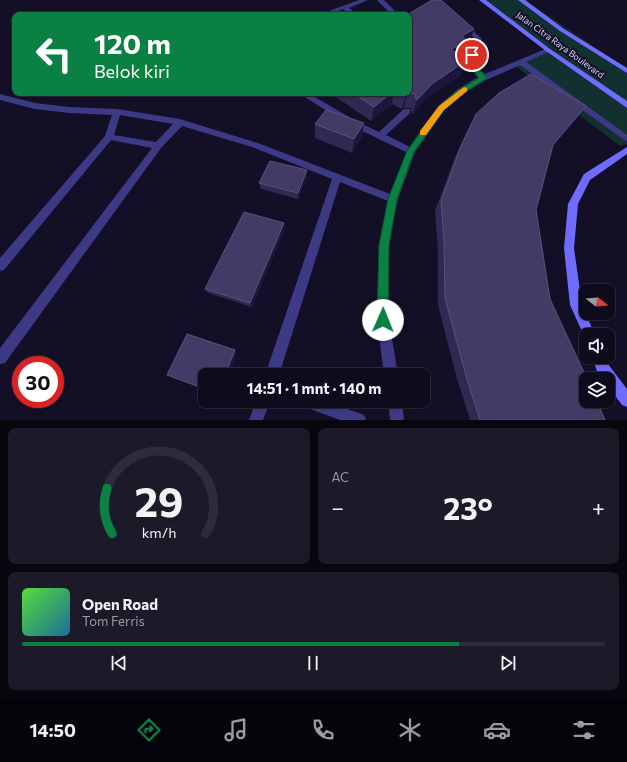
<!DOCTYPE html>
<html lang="id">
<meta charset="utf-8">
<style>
:root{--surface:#0e0b1c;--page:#1c1929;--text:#f1f3f6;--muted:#9b9ba3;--line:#2e2b3b;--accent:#0b8043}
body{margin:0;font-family:Commissioner,sans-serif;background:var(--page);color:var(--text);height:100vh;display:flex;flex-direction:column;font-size:15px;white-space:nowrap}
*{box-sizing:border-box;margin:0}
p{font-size:13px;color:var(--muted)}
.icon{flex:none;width:22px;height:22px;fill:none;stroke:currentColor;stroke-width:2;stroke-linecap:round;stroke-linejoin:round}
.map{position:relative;height:420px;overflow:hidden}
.sheet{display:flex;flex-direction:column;gap:8px;padding:8px;background:#08060f;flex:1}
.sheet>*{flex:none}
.top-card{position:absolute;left:12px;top:12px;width:400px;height:84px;border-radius:8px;box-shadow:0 1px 3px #0004,0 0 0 1px var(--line);background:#0b8043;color:#fff;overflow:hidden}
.needle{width:26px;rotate:107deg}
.fabs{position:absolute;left:579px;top:284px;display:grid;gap:8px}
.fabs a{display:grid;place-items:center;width:36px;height:36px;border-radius:8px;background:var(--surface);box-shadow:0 1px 3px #0004,0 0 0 1px var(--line);font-size:20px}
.speed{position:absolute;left:12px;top:356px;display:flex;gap:8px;font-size:20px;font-weight:700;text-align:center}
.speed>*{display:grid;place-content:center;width:52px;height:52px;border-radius:50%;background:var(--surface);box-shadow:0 1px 3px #0004,0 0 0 1px var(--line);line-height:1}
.speed .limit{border:6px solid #d22;background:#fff;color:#111}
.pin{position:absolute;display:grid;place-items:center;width:34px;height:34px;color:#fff;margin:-17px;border:2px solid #fff;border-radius:50%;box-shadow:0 1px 4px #0007}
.me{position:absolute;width:44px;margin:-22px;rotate:1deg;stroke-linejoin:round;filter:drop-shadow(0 0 3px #0008)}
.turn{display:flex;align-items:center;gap:14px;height:84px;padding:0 16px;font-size:18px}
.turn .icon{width:52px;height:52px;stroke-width:2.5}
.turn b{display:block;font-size:28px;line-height:34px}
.big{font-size:30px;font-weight:700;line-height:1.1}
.sheet .tile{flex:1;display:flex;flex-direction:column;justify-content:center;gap:6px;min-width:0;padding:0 14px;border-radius:8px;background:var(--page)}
.sheet .dial{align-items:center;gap:0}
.dial svg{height:104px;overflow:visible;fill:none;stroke:var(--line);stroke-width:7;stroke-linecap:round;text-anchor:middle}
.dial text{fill:var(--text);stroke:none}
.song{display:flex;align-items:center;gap:12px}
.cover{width:48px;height:48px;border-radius:6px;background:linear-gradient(135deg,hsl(110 70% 55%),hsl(200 70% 35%))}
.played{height:4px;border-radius:2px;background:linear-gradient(90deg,var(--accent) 75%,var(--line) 75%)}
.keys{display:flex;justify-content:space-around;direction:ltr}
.heat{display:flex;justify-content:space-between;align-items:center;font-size:22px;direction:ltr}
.sheet .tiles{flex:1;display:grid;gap:8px;grid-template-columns:1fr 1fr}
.tile:last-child{grid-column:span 2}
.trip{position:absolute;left:198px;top:368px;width:232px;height:40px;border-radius:8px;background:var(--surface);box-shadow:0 1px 3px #0004,0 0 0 1px var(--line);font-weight:700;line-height:40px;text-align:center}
.menu{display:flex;height:64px;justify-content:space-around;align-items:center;background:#06040b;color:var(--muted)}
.menu .icon{width:28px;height:28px}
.menu .selected{color:var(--accent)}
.menu b{font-size:18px;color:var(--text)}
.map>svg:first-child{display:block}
.green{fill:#12302f}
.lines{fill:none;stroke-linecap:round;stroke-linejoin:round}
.lane{fill:#3d3a85;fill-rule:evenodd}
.street{fill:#3d3a85;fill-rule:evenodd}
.secondary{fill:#6f6bff;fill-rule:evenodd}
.wall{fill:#312854}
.shaded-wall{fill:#1d163a}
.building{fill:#433a66;stroke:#5a527e}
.route{fill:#0b8043;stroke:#07532c}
.slow{fill:#f59e0b}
.labels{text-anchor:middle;stroke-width:4;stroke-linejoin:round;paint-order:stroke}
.far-street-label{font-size:9px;fill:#d9d4ff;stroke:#130f26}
</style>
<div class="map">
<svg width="627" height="420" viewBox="0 0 627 420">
<rect width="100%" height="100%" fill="#130f26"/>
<!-- green -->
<path class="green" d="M480,0h45l102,69v35z
M548,51l79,55v38l-7,2 -106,-81z"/>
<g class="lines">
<!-- lane -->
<path class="lane" d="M359,0h9l-19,8 9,7h-7l-8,-6 -16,6h-9z
M377,0h7l15,15h-7z
M464,22l18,17 -6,16 -1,9 11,12v4h-6l-13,-16 1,-9 7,-16 -14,-15z
M298,93h10l48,28 23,11 25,-23h6v4l-24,22 28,14 1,2 -4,3 -3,-1 -58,-28z"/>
<!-- street -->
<path class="street" d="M548,48l4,2 -2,1 -24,11 101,73v7l-107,-77 -34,15 -22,13 -20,17 -29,42 -17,47 -9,46v75l9,55h-14l-7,-55 2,-75 9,-44 -48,-19 -61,193h-14l67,-196 -80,-32 -70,-21 -21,22 -156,215 -5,1v-16l152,-200 -41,-8 -107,130 -4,1v-13l105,-122 7,-21 -43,-2 -34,-4 -35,-9v-6l35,9 34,4 48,2 63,10 78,24 132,51 17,-43 31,-45 20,-17 22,-13zM120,115l53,9 -17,18 -42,-7z
M256,401h14l-7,19h-14z
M300,401h26l38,14 2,5h-26l-38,-14z
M388,401h14l2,19h-14z"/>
<!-- secondary -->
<path class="secondary" d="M479,0h7l64,49 77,52v7l-81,-57z
M518,0h7l39,29 63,39v5l-67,-42z
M627,147v7l-37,26 -12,24 -4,44 8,57 13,30h-9v5l-16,-35 -6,-57 4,-44 16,-30z
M592,357h12l4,7 19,25v18l-5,-2 -14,-19v-7h-5l-5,-5z"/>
</g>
<!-- wall -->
<path class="wall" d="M474,29l-5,14 -6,3 -3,8 -4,4 11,2 -6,15 -34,23 -14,16 -2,-1v-5h-7l-2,1 -10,-5 -21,17 -41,-28h79z
M476,114l77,31 -17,65 14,89 55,121h-135l-13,-41 -19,-74v-55l-3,-39 20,-54z
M364,123l-2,14 -10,16 -37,-15v-14z
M307,176l-9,23 -37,-10 -2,-6z
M285,229l-33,78 -44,-14 -3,-4z"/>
<!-- shaded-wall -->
<path class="shaded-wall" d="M474,29l-5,14 -6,3 -3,8 -3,3 -5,12 -1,-19 11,-14z
M467,60l-6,15 -34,23 -14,16 4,-14 15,-16z
M391,93h3l-2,11 -21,17 3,-14z
M408,93l-4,15 -2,1 4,-14z
M364,123l-2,14 -10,16 2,-14z
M307,170v6l-9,23v-6z
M284,223l1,6 -33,78 -2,-4z
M235,350l2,3 -9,22h-3z"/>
<!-- building -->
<path class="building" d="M432,0h9l33,29 -12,7 4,4 -15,10 7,4 -3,2 1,2 11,2 -35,24 -15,16 -1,-1 -1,-5 -7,-1 -2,2 -5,-2h8v-78h-2z
M531,74l55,32 -33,39 -17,65 14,89 37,80h-1v22h11l8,19h-125l-14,-44 -21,-78 -1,-57 -3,-40 20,-55 15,-32 23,-21z
M353,93h38l-17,14z
M326,110l38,13 -10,16 -39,-15z
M270,161l37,9 -9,23 -39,-10z
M244,212l40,11 -34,80 -45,-14z
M187,334l48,16 -10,25h-20v14l-38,-14z"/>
<!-- route -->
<path class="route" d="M472,53l3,2 -1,8 13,15 -23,15 -20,17 -30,42 -17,47 -8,46 -1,75 -1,4 -4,1 -4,-1 -2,-4 2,-75 9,-46 19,-48 32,-45 19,-16 21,-12 -11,-14 1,-9z"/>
<!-- slow -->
<path class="slow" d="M464,87l3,1v3l-23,19 -18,25h-6v-4l19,-25z"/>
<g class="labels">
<!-- far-street labels -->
<g class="far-street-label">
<text transform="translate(560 45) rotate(36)" y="3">Jalan Citra Raya Boulevard</text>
</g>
</g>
</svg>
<div class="fabs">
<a><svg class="needle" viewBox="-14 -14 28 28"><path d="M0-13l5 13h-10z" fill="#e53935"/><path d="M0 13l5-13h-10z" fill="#9b9ba3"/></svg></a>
<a><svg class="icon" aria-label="sound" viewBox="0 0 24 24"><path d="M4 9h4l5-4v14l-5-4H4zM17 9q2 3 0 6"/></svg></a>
<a><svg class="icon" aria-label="layers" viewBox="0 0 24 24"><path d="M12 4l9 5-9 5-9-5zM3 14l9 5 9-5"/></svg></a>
</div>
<div class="speed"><div class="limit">30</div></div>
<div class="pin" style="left:472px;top:55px;background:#d93025"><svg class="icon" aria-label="arrive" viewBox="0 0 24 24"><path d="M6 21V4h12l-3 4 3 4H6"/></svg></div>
<svg class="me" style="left:383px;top:320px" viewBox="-20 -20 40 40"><circle r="19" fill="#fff"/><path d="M0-13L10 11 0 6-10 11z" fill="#0b8043"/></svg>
<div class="trip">14:51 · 1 mnt · 140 m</div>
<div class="top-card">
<div class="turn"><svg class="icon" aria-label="left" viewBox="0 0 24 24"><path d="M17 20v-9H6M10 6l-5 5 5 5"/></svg><div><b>120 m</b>Belok kiri</div></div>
</div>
</div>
<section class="sheet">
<div class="tiles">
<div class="tile dial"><svg viewBox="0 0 100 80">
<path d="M14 69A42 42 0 1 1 86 69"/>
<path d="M14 69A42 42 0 0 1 10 34" stroke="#0b8043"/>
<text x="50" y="56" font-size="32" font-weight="700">29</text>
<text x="50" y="72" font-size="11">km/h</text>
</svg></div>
<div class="tile"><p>AC</p>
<div class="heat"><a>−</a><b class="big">23°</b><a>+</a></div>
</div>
<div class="tile">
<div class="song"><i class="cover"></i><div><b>Open Road</b><p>Tom Ferris</p></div></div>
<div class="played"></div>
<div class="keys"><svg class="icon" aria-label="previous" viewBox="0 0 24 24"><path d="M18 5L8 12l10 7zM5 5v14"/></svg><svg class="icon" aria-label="pause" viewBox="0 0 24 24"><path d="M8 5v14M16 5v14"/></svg><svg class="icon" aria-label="next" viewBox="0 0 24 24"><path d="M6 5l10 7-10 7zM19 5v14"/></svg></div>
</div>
</div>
</section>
<nav class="menu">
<b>14:50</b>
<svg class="icon selected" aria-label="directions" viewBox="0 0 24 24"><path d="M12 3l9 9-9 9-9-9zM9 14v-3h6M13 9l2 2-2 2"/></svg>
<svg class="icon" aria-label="music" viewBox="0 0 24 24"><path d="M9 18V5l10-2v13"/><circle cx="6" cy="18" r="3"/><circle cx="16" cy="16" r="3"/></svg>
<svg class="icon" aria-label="phone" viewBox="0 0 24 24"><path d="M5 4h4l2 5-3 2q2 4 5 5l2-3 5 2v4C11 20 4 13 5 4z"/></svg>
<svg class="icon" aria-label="climate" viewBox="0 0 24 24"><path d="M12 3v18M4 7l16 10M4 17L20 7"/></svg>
<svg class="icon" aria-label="car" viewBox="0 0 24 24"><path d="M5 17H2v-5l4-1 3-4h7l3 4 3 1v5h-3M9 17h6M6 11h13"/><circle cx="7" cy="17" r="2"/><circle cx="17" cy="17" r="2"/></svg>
<svg class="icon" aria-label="filters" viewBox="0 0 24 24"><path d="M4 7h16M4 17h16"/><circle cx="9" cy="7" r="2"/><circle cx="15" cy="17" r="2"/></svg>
</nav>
